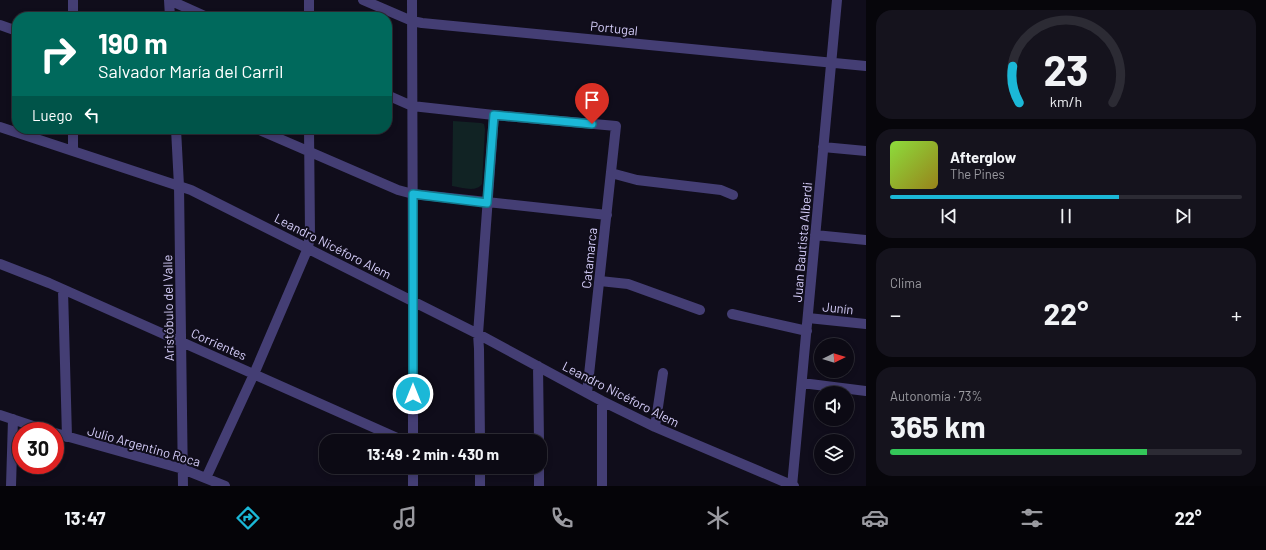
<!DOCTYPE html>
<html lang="es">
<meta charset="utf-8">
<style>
:root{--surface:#0c0a14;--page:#15131d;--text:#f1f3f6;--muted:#9a9aa0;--line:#2c2b34;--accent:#1bb8d7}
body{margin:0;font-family:Barlow,sans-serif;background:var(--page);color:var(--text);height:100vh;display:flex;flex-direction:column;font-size:15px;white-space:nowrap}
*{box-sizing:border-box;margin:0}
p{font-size:13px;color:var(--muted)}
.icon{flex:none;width:22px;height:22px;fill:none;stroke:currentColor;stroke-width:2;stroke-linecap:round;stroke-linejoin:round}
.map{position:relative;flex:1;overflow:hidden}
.details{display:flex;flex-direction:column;gap:10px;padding:10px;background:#07060b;width:400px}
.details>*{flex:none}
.top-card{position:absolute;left:12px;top:12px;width:380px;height:122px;border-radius:16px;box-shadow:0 2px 6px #0003,0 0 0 1px var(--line);background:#00695c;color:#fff;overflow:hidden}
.needle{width:26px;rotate:85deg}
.tools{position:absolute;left:814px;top:338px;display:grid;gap:8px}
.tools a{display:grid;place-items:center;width:40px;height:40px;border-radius:50%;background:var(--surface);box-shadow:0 2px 6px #0003,0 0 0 1px var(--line);font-size:20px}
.speed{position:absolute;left:12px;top:422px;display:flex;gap:8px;font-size:20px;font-weight:700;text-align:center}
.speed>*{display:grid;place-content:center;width:52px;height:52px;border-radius:50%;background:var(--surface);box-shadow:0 2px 6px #0003,0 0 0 1px var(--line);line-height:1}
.speed .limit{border:6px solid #d22;background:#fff;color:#111}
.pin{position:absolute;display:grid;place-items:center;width:34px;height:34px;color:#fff;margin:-41px -17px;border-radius:50% 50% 50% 0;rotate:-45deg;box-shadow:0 0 4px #0007}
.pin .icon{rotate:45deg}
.me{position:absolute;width:44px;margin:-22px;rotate:0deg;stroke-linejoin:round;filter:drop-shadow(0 0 3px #0008)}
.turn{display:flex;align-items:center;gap:14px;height:84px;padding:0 20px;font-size:18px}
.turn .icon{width:52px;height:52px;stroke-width:2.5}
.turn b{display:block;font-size:28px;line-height:34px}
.then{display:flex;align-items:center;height:38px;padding:0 20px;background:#0003;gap:8px;font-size:15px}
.big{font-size:30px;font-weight:700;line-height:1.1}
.details .tile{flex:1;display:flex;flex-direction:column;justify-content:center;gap:6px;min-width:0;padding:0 14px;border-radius:16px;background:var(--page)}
.details .dial{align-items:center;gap:0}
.dial svg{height:104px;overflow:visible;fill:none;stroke:var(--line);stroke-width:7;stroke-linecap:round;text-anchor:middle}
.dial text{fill:var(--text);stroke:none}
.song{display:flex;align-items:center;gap:12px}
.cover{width:48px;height:48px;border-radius:6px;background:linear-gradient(135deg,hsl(90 70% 55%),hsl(50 70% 35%))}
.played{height:4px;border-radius:2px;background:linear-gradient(90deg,var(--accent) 65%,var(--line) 65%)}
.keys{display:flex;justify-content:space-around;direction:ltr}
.heat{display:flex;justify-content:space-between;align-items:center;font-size:22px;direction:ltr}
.charge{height:6px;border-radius:3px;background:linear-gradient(90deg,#34c759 73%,var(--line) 0)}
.trip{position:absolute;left:319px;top:434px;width:228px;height:40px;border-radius:16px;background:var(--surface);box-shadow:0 2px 6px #0003,0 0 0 1px var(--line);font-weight:700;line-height:40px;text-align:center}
.tabs{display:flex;height:64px;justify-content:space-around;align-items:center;background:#050408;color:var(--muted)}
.tabs .icon{width:28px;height:28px}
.tabs .selected{color:var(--accent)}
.tabs b{font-size:18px;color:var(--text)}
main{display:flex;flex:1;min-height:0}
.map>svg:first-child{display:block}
.green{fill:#112324}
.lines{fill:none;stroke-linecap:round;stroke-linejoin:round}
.minor{stroke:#443e74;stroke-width:10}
.route-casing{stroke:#12788c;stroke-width:10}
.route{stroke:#1bb8d7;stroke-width:7}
.labels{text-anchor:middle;stroke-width:4;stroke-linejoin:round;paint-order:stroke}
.street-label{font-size:13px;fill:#d5cdf9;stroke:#100d1b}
</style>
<main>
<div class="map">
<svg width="866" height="486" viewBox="0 0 866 486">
<rect width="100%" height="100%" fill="#100d1b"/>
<!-- green -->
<path class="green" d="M453,121l28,2 3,1 1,5 -3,55c-6,9 -21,3 -30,2z"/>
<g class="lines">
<!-- minor -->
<path class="minor" d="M169,0l38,17
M169,0l1,17
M309,0v17
M363,0l49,21 10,2 444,43
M412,0l1,302v139
M73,17v-17
M0,25l17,6
M387,95l25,11 82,9 122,11 -29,267
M0,127l191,63 287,144 124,67 53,26 139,59
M73,129v22
M176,129l3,57 4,300
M257,129l141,61 15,4 194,21
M823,147l43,4
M611,173l26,7 84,10 12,5
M815,235l51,5
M0,264l49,19 355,158
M600,281l28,3 72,26
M63,290l4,147
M732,314l75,17
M808,318l58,6
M538,366l1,75
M802,383l64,8
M602,401v85
M0,415l48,16
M655,427l8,-54
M55,433l128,36 42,17
M480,441l-1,-92 -1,-15 16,-219
M413,467v19
M480,467v19
M539,467v19
M206,478l48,-104 54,-126 2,-14 -1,-105
M11,486l2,-67
M792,486l45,-486"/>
</g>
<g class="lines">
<defs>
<path id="route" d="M413,394v-200l74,9 7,-88 98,9"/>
</defs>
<!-- route casing -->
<use href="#route" class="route-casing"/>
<!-- route -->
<use href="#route" class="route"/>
</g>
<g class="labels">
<!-- street labels -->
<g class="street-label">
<text transform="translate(614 28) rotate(6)" y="5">Portugal</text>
<text transform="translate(802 242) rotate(-85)" y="5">Juan Bautista Alberdi</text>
<text transform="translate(333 246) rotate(27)" y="5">Leandro Nicéforo Alem</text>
<text transform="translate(589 258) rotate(-84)" y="5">Catamarca</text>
<text transform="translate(168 308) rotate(-91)" y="5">Aristóbulo del Valle</text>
<text transform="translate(838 308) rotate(6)" y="5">Junín</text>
<text transform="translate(219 344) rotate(24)" y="5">Corrientes</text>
<text transform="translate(621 394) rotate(27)" y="5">Leandro Nicéforo Alem</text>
<text transform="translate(144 446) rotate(16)" y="5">Julio Argentino Roca</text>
</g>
</g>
</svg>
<div class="tools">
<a><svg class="needle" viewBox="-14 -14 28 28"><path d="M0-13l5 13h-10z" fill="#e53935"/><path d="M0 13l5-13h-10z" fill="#9a9aa0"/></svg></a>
<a><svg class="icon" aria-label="sound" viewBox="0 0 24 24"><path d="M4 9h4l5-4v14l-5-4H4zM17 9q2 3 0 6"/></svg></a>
<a><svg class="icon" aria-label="layers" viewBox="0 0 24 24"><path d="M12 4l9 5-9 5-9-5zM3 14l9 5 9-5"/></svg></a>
</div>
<div class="speed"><div class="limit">30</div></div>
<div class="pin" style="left:592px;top:124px;background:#d93025"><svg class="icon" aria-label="arrive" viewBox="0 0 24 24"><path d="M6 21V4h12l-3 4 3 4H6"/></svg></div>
<svg class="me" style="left:413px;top:394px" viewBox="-20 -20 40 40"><circle r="17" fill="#1bb8d7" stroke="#fff" stroke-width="3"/><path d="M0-11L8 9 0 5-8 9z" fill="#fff"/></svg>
<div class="trip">13:49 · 2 min · 430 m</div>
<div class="top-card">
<div class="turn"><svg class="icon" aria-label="right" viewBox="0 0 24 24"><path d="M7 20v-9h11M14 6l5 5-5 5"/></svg><div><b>190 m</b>Salvador María del Carril</div></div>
<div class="then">Luego<svg class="icon" aria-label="left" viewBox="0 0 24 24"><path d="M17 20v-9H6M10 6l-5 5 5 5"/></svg></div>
</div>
</div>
<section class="details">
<div class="tile dial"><svg viewBox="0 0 100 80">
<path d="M14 69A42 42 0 1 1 86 69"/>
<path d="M14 69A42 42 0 0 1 9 41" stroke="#1bb8d7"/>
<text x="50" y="56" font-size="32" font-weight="700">23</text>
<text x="50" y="72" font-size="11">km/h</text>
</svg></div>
<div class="tile">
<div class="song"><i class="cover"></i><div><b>Afterglow</b><p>The Pines</p></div></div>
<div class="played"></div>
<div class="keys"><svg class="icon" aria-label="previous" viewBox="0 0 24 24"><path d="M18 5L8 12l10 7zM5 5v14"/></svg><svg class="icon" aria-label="pause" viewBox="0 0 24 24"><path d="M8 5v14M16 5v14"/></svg><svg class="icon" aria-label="next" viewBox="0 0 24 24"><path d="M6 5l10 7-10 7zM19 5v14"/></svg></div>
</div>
<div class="tile"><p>Clima</p>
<div class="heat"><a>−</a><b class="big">22°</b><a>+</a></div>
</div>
<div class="tile"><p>Autonomía · 73%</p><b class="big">365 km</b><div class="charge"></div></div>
</section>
</main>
<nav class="tabs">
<b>13:47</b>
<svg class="icon selected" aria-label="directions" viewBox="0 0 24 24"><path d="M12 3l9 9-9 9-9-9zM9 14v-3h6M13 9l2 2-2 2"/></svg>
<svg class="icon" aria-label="music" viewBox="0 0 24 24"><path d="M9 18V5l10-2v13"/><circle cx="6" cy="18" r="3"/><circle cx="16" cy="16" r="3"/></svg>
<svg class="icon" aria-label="phone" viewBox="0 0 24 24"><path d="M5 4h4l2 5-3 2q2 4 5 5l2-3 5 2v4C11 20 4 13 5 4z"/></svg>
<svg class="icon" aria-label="climate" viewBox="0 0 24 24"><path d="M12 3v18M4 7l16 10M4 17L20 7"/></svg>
<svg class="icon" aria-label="car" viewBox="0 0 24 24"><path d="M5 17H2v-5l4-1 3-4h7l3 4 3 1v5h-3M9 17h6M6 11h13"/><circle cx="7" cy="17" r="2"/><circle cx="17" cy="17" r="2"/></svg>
<svg class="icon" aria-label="filters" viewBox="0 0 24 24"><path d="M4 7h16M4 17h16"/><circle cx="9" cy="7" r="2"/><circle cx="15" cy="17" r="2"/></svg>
<b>22°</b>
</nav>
